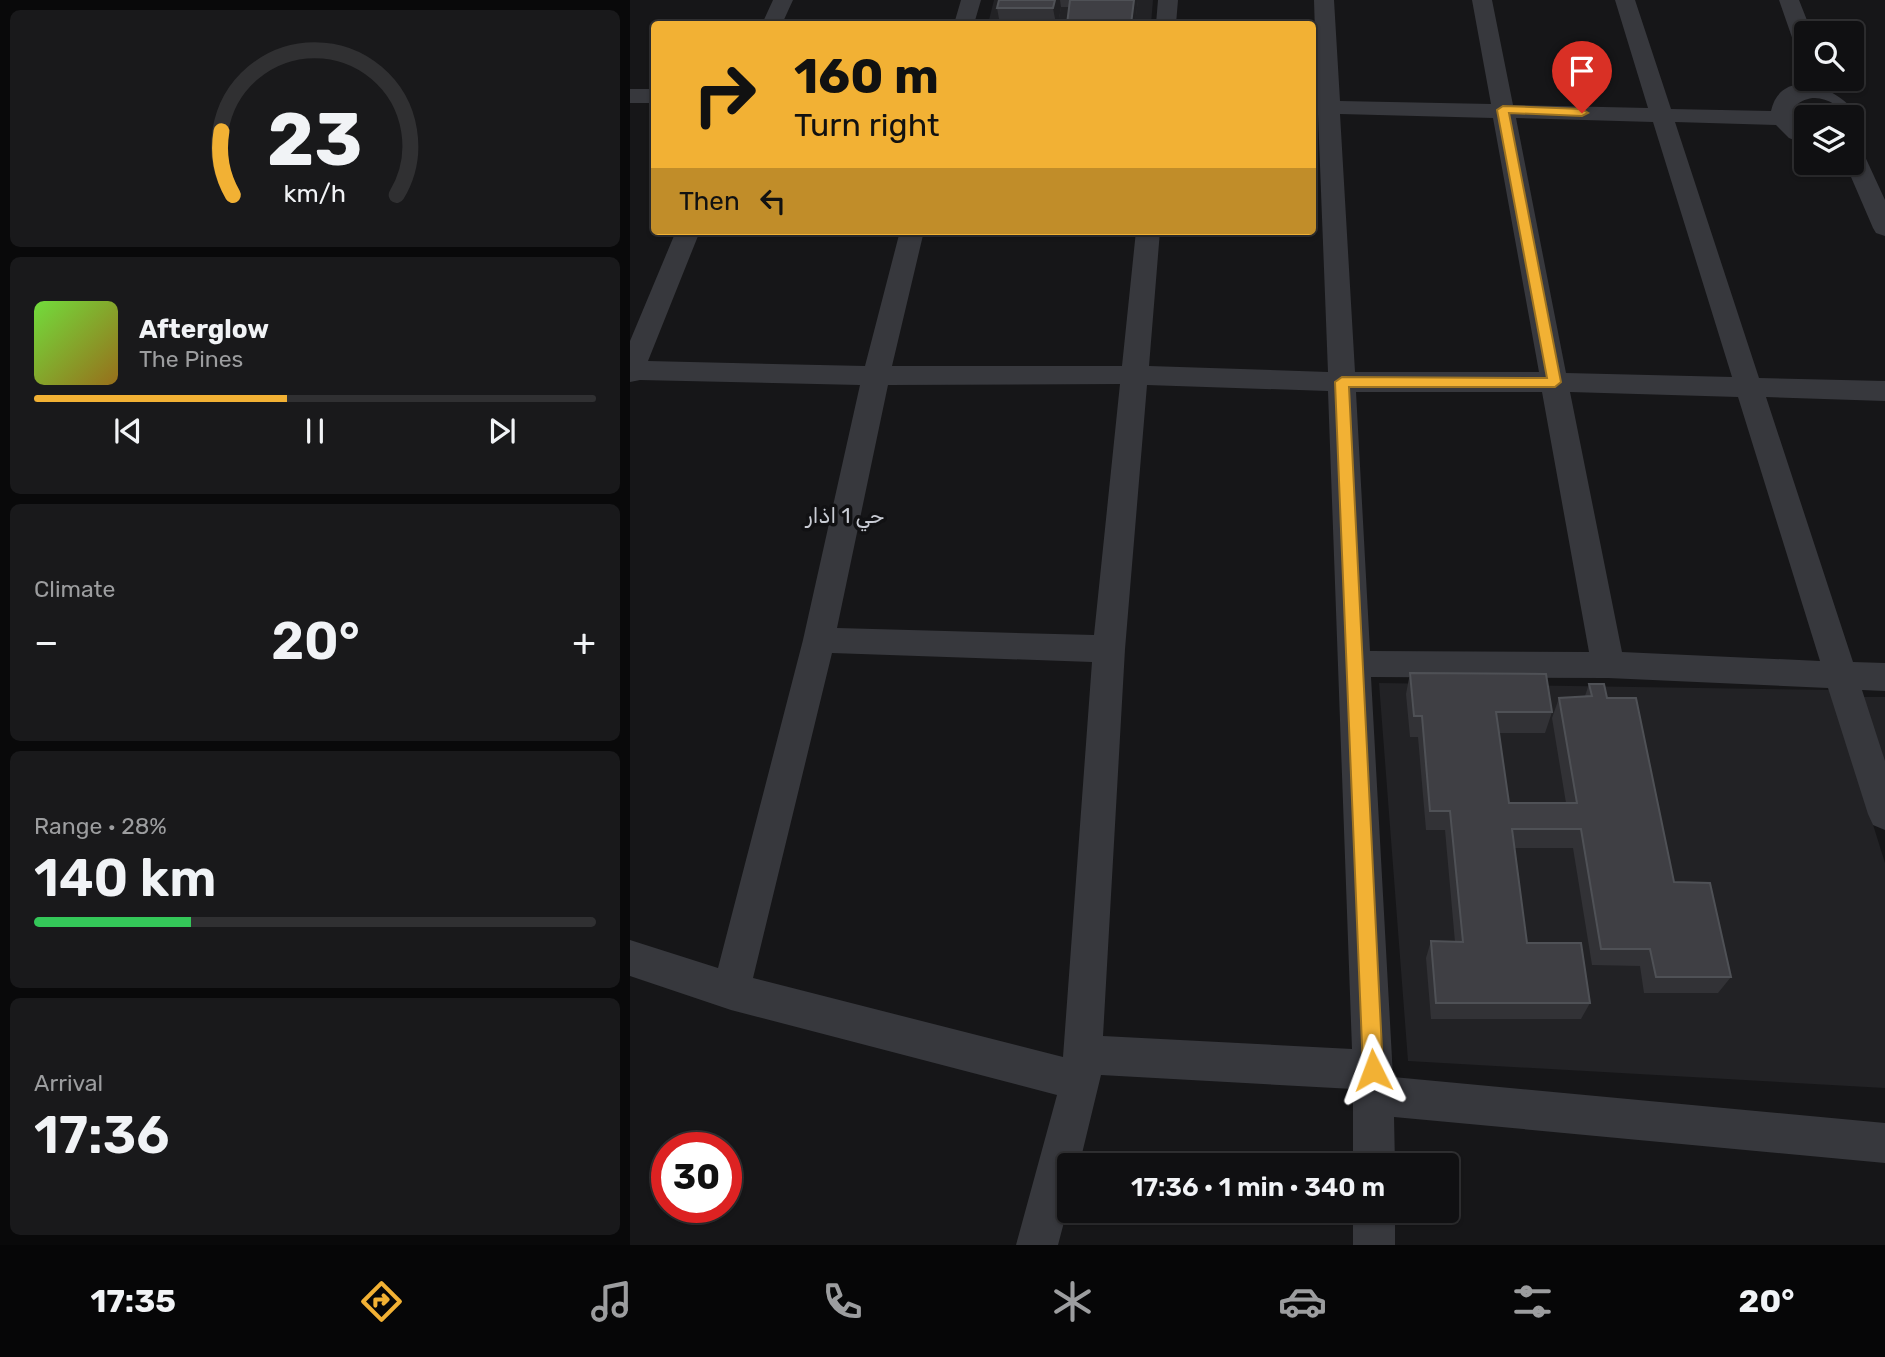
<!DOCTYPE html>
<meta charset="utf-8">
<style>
:root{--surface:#101012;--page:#19191b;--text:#f1f3f6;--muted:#9c9d9f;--line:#303032;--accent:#f2b134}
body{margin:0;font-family:Rubik,Cairo,sans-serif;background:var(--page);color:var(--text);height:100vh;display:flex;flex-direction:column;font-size:26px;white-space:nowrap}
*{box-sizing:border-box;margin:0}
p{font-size:23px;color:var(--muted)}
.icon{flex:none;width:38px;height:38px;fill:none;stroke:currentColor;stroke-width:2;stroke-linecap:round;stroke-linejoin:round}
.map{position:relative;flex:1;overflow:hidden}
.sheet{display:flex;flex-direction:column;gap:10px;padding:10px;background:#09090a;width:630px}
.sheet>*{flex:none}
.hud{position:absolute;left:21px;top:21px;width:665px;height:214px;border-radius:7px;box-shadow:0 2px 5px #0004,0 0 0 2px var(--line);background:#f2b134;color:#111;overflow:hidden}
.tools{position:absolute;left:1164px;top:21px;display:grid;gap:14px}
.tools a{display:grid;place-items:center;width:70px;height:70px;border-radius:7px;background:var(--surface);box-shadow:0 2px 5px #0004,0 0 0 2px var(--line);font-size:35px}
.speed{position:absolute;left:21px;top:1132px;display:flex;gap:14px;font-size:35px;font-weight:700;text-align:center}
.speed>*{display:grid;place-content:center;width:91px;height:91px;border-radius:50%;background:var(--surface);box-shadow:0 2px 5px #0004,0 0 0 2px var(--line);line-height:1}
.speed .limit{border:10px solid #d22;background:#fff;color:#111}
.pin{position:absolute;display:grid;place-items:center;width:60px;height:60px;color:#fff;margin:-72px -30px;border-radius:50% 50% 50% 0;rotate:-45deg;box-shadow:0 0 7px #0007}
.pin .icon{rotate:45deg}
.me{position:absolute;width:77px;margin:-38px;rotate:357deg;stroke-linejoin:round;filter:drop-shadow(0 0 5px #0008)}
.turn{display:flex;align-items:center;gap:24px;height:147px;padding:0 28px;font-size:32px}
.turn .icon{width:91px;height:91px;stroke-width:2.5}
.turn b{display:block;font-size:49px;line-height:60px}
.then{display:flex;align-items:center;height:66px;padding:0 28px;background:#0003;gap:14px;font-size:26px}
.big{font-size:52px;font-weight:600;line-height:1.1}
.sheet .card{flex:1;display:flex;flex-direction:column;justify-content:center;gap:10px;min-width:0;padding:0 24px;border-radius:10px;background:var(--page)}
.sheet .dial{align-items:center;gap:0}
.dial svg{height:182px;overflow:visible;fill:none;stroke:var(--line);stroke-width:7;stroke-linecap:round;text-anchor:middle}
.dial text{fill:var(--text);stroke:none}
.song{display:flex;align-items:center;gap:21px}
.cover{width:84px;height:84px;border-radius:10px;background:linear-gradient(135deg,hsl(100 70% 55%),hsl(40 70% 35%))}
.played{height:7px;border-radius:4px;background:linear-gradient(90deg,var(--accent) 45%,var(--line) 45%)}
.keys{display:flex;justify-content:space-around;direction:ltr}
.heat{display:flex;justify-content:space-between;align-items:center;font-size:38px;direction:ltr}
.charge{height:10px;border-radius:5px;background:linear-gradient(90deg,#34c759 28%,var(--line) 0)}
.trip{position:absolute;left:427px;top:1153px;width:402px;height:70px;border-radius:7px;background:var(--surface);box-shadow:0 2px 5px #0004,0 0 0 2px var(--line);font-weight:600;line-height:70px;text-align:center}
.tabs{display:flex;height:112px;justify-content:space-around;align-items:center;background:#060607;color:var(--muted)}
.tabs .icon{width:49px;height:49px}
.tabs .selected{color:var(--accent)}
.tabs b{font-size:32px;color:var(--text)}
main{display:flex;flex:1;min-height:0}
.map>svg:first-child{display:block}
.built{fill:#222225}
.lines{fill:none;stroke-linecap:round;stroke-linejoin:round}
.street{fill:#37383d;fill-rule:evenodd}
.wall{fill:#323236}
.shaded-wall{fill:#212124}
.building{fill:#3f3f44;stroke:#4f5156;stroke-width:2}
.route{fill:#f2b134;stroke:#9d7322;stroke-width:2}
.labels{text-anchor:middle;stroke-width:7;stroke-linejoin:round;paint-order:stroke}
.neighbourhood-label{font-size:21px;fill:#c9ccd4;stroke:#111113}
</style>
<main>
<section class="sheet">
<div class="card dial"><svg viewBox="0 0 100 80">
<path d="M14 69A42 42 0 1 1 86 69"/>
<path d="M14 69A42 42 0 0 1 9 41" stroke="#f2b134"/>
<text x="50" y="56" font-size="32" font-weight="700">23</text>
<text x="50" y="72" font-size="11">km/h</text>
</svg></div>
<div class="card">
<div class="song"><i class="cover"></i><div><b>Afterglow</b><p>The Pines</p></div></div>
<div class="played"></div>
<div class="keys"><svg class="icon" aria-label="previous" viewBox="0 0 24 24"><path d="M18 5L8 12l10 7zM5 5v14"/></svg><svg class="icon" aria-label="pause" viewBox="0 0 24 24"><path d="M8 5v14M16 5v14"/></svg><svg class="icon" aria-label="next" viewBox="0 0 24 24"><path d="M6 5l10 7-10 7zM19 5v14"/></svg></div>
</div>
<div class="card"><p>Climate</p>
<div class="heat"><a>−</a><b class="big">20°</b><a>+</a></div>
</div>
<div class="card"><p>Range · 28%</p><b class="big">140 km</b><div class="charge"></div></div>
<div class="card"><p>Arrival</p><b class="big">17:36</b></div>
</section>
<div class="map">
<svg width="1255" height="1245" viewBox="0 0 1255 1245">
<rect width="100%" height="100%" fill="#161618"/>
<!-- built -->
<path class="built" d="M364,0h159l-2,24h-163z
M749,683l452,7 54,173v225l-477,-27z
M1231,697h24v69z"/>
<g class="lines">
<!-- street -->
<path class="street" d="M143,0h20l-11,24h-20z
M331,0h20l-7,24h-20z
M528,0h20l-2,24h-20z
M684,0h20l6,101 151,3 -19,-104h20l21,105 135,3 -33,-108h20l36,109 100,2c14,-62 114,-2 91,39l23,50v36l-9,-3 -3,-5 -28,-65h7v-46c-17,-14 -37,-29 -58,-10l2,13 10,9v16l-17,-7 -13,-13 -101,-3 84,256 126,3v20l-119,-4 87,265 32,1v28l-23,-1 23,71v69l-12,-5 -5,-11 -40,-126 -220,-10 -237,-1 22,400 492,46v40l-491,-46 1,49h-42v-77l-252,-14 -22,91h-10v37l-11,42h-42l41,-150 -326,-85 -101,-34v-36l88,28 85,-328 57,-255 -220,-5 -10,2v-41l46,-110h24l-52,130 217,5 35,-135h24l-32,135h230l14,-135h24l-11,135 179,6 -10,-258h-6v-14h5zM710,114l153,4 46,254h-184zM886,118l137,4 79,255 -166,-4zM490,384l-26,251 -257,-7 51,-243zM517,385l181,6 24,658 -249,-13 22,-387zM726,392h186l47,260 -219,-1zM940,392l168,5 82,264 -198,-9zM202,653l260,9 -29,395 -310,-79z
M1149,0h20l13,33h-6v19l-8,-1 -3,-5z
M0,89h24v14h-24z
M723,1211h42v34h-42z"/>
</g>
<!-- wall -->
<path class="wall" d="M369,0h139l-3,24h-68l2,-17h-8l-3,17h-58l-3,-16z
M780,673l142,39 -7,21h-46l10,70h57l-14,-85 7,-20 26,-2 4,-12 18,14 67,184 57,95 -13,16h-74l-4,-27 -48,-1 -19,-117h-58l12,95 63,60 -9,16h-150l-5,-61 5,-17 24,1 -10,-112h-19l-8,-93h-8l-4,-43z"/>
<!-- shaded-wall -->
<path class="shaded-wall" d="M425,0h5l1,7 -3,17h-2l-3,-16z
M504,0h4l-3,24h-4z"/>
<!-- building -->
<path class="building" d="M369,0h56l-2,8h-56z
M440,0h64l-3,24h-64z
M780,673l136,1 6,38h-56l13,91h68l-18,-105 33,-2 -3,-12h15l3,14h29l38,184 36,1 21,94h-75l-6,-28h-49l-20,-120h-69l15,114h54l9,60h-154l-5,-62 32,1 -13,-131h-20l-8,-95h-8z"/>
<!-- route -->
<path class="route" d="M873,106l79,3 6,4 -6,3 -73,-3 52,269 -6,5h-206l34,683 -3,7 -7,3 -7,-3 -3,-7 -28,-688 7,-5 205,1 -50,-268z"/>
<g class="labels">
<!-- neighbourhood labels -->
<g class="neighbourhood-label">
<text x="215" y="523">حي 1 اذار</text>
</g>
</g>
</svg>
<div class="tools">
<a><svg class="icon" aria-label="search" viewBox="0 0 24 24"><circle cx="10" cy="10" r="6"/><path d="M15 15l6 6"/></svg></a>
<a><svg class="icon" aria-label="layers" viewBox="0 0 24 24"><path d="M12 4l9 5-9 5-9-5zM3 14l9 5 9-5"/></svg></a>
</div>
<div class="speed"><div class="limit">30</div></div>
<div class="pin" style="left:952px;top:113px;background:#d93025"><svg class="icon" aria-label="arrive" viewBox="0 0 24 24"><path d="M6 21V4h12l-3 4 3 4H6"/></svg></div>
<svg class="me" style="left:743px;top:1070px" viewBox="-20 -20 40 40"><path d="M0-17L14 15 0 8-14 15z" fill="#f2b134" stroke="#fff" stroke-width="4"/></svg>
<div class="trip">17:36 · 1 min · 340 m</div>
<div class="hud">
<div class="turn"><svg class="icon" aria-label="right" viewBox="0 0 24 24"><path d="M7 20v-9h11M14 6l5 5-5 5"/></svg><div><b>160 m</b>Turn right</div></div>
<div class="then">Then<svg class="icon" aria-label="left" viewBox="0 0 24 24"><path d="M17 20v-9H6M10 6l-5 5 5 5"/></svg></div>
</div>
</div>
</main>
<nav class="tabs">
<b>17:35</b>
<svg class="icon selected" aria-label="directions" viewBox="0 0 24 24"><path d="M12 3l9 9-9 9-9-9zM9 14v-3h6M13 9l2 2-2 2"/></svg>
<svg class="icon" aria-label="music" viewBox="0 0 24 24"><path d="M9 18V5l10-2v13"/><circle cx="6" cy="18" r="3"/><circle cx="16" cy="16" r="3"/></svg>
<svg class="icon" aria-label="phone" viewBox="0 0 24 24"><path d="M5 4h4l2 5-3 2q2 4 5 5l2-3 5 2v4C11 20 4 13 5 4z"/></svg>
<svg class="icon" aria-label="climate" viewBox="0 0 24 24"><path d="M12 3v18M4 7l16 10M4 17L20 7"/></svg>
<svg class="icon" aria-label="car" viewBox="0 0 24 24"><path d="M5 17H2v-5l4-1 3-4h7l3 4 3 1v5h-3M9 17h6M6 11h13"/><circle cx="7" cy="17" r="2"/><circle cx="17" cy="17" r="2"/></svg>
<svg class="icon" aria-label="filters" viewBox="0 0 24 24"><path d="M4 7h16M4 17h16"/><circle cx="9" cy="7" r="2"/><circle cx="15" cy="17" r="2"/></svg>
<b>20°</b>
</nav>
